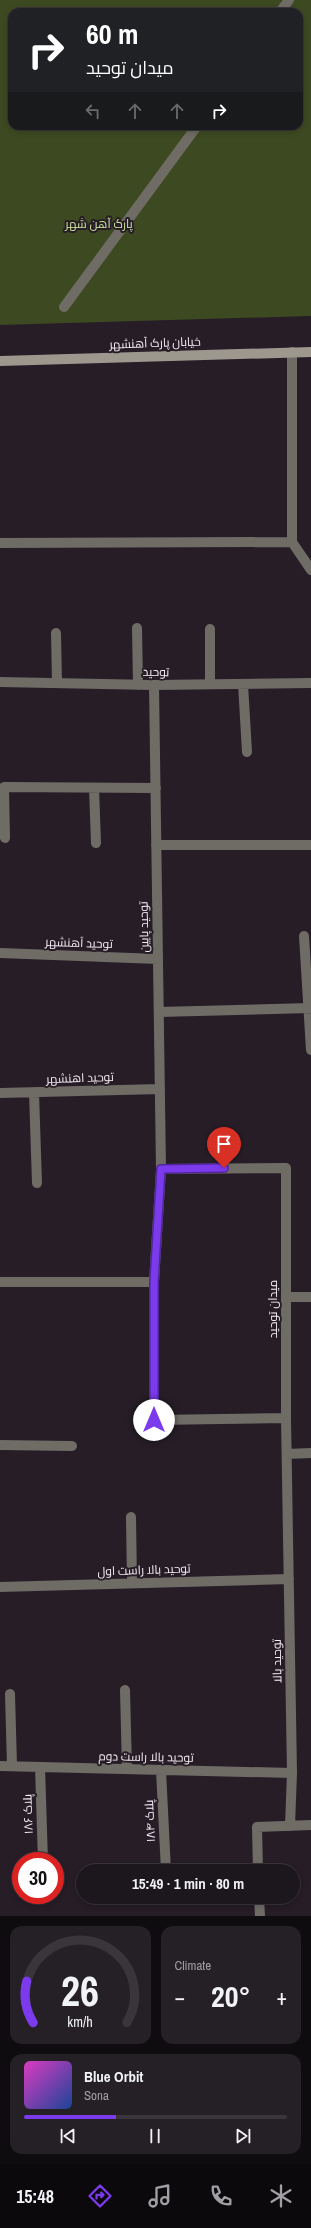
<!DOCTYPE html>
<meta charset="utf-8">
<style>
:root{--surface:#1c161d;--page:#251f26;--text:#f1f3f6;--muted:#a09fa4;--line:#3a353b;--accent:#7c3aed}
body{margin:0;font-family:"Archivo Narrow",Cairo,sans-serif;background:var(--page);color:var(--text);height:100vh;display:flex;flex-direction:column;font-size:15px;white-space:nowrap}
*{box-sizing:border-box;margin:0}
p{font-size:13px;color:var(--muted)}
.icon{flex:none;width:22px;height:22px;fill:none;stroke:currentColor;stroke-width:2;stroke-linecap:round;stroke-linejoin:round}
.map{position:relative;height:1916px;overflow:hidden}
.side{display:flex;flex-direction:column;gap:10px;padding:10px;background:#0f0c10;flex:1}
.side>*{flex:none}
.hud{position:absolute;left:8px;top:8px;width:295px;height:122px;border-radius:12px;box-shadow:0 2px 6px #0003,0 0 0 1px var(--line);background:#202124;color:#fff;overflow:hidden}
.speed{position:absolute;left:12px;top:1852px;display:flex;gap:8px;font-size:20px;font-weight:700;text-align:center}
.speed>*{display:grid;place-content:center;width:52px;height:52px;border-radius:50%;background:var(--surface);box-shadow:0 2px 6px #0003,0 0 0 1px var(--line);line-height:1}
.speed .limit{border:6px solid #d22;background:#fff;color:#111}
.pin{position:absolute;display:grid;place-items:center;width:34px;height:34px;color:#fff;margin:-41px -17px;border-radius:50% 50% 50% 0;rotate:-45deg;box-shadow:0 0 4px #0007}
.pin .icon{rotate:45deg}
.me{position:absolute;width:44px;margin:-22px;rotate:0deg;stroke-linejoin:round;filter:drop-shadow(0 0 3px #0008)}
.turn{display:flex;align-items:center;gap:14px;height:84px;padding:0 12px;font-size:18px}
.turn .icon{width:52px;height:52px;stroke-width:2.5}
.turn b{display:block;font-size:28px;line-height:34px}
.lanes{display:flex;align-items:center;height:38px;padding:0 12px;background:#0003;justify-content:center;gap:20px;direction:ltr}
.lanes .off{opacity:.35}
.big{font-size:30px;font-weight:800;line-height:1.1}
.side .widget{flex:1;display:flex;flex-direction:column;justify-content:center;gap:6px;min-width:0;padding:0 14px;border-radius:12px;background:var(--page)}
.side .dial{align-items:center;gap:0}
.dial svg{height:104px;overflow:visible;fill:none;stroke:var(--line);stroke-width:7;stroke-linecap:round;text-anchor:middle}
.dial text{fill:var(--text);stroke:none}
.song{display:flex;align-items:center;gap:12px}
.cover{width:48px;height:48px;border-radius:6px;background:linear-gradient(135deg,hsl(310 70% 55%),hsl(220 70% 35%))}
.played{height:4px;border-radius:2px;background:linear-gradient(90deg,var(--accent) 35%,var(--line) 35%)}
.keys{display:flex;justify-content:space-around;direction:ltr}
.heat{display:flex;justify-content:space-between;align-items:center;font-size:22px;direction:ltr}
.side .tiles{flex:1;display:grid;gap:10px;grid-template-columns:1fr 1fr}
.widget:last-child{grid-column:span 2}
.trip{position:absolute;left:76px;top:1864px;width:224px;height:40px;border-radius:20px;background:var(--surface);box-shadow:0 2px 6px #0003,0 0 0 1px var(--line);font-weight:800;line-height:40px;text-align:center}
.menu{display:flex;height:64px;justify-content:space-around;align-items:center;background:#0b090c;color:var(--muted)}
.menu .icon{width:28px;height:28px}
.menu .on{color:var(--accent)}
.menu b{font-size:18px;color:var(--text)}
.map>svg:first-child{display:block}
.green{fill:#3d4921;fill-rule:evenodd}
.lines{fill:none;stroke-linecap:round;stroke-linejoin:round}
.street{stroke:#6f6c66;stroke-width:10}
.secondary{stroke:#9c988e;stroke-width:10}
.route-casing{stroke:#51269a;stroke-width:10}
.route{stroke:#7c3aed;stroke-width:7}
.labels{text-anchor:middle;stroke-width:4;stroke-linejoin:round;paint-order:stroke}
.park-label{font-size:12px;fill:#cee79e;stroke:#261d27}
.street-label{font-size:12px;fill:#f6eff6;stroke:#261d27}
</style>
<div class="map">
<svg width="311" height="1916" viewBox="0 0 311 1916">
<rect width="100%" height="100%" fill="#261d27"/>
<!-- green -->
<path class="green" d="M0,0h311v316l-311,9zM12,12h287v114h-287z"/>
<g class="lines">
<!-- street -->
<path class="street" d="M280,12l9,-12
M64,307l133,-181
M292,542l19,28
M0,543l292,-1v-190
M137,628l1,57
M210,629v55
M56,633l1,50
M0,682l154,3 157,-2
M243,684l4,68
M154,685l7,484
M94,788l2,55
M5,838l-1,-51 152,1
M156,845h155
M304,936l7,114
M0,953l158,6
M159,1012l152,-4
M0,1093l160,-4
M34,1093l3,90
M286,1168v250l-132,2v-138l7,-113z
M0,1282h154
M286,1297h25
M286,1418l6,355 -2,53
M0,1445l72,1
M287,1454l24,-1
M131,1517l1,66
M0,1587l289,-8
M125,1690l2,79
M10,1694l2,72
M0,1766l292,7
M40,1767l3,94
M161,1770l5,101
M258,1871l-1,-44 54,-2
M259,1897l1,19"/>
<!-- secondary -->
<path class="secondary" d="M0,361l311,-9"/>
</g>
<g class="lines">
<defs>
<path id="route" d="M154,1420v-138l7,-113 63,-1"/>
</defs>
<!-- route casing -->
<use href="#route" class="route-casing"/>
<!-- route -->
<use href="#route" class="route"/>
</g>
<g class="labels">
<!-- park labels -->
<g class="park-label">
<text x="99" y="228">پارک آهن شهر</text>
</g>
<!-- street labels -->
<g class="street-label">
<text transform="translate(155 343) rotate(-2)" y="4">خیابان پارک آهنشهر</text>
<text transform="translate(156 672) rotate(1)" y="4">توحید</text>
<text transform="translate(144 927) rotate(-91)" y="4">توحید پایین</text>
<text transform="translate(79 943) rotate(2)" y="4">توحید آهنشهر</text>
<text transform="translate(80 1078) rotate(-2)" y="4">توحید اهنشهر</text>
<text transform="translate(273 1309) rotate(-90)" y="4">میدان توحید</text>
<text transform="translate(144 1570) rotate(-2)" y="4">توحید بالا راست اول</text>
<text transform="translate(277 1661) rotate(-91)" y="4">توحید بالا</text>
<text transform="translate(146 1757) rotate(1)" y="4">توحید بالا راست دوم</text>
<text transform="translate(28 1814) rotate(-92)" y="4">پلاک ۱۸۶</text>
<text transform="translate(150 1821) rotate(-93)" y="4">پلاک ۱۸۴</text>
</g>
</g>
</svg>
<div class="speed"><div class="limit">30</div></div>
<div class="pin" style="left:224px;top:1168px;background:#d93025"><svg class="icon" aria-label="arrive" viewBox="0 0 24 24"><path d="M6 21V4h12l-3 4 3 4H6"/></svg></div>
<svg class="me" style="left:154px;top:1420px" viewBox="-20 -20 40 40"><circle r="19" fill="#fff"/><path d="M0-13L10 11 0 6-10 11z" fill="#7c3aed"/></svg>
<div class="trip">15:49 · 1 min · 80 m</div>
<div class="hud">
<div class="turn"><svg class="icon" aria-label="right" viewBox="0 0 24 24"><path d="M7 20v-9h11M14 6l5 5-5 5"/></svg><div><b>60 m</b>میدان توحید</div></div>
<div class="lanes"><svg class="icon off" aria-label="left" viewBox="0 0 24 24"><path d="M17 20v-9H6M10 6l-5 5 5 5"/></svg><svg class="icon off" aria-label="ahead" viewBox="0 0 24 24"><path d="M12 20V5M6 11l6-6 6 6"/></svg><svg class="icon off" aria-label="ahead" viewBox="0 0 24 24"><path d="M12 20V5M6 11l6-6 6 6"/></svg><svg class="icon" aria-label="right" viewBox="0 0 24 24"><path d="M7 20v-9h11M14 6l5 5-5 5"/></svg></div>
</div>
</div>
<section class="side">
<div class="tiles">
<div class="widget dial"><svg viewBox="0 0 100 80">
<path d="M14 69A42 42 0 1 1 86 69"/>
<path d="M14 69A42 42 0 0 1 9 37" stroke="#7c3aed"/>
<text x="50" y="56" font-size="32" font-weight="700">26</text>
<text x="50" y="72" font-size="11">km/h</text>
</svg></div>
<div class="widget"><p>Climate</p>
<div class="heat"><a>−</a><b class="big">20°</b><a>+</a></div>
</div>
<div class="widget">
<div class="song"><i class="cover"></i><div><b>Blue Orbit</b><p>Sona</p></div></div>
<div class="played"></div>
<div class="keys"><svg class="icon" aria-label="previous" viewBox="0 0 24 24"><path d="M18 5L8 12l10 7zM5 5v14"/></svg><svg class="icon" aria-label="pause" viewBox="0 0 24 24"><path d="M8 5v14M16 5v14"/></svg><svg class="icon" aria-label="next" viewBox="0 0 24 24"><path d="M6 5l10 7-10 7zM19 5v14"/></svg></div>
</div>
</div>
</section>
<nav class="menu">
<b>15:48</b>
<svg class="icon on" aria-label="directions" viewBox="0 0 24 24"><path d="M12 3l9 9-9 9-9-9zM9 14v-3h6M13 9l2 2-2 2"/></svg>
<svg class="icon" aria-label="music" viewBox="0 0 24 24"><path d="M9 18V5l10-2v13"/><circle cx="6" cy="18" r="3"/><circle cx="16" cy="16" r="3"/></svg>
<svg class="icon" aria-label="phone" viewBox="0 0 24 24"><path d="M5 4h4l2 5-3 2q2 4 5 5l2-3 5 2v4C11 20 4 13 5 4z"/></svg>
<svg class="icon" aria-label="climate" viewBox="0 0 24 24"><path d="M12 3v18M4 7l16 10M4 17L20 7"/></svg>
</nav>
